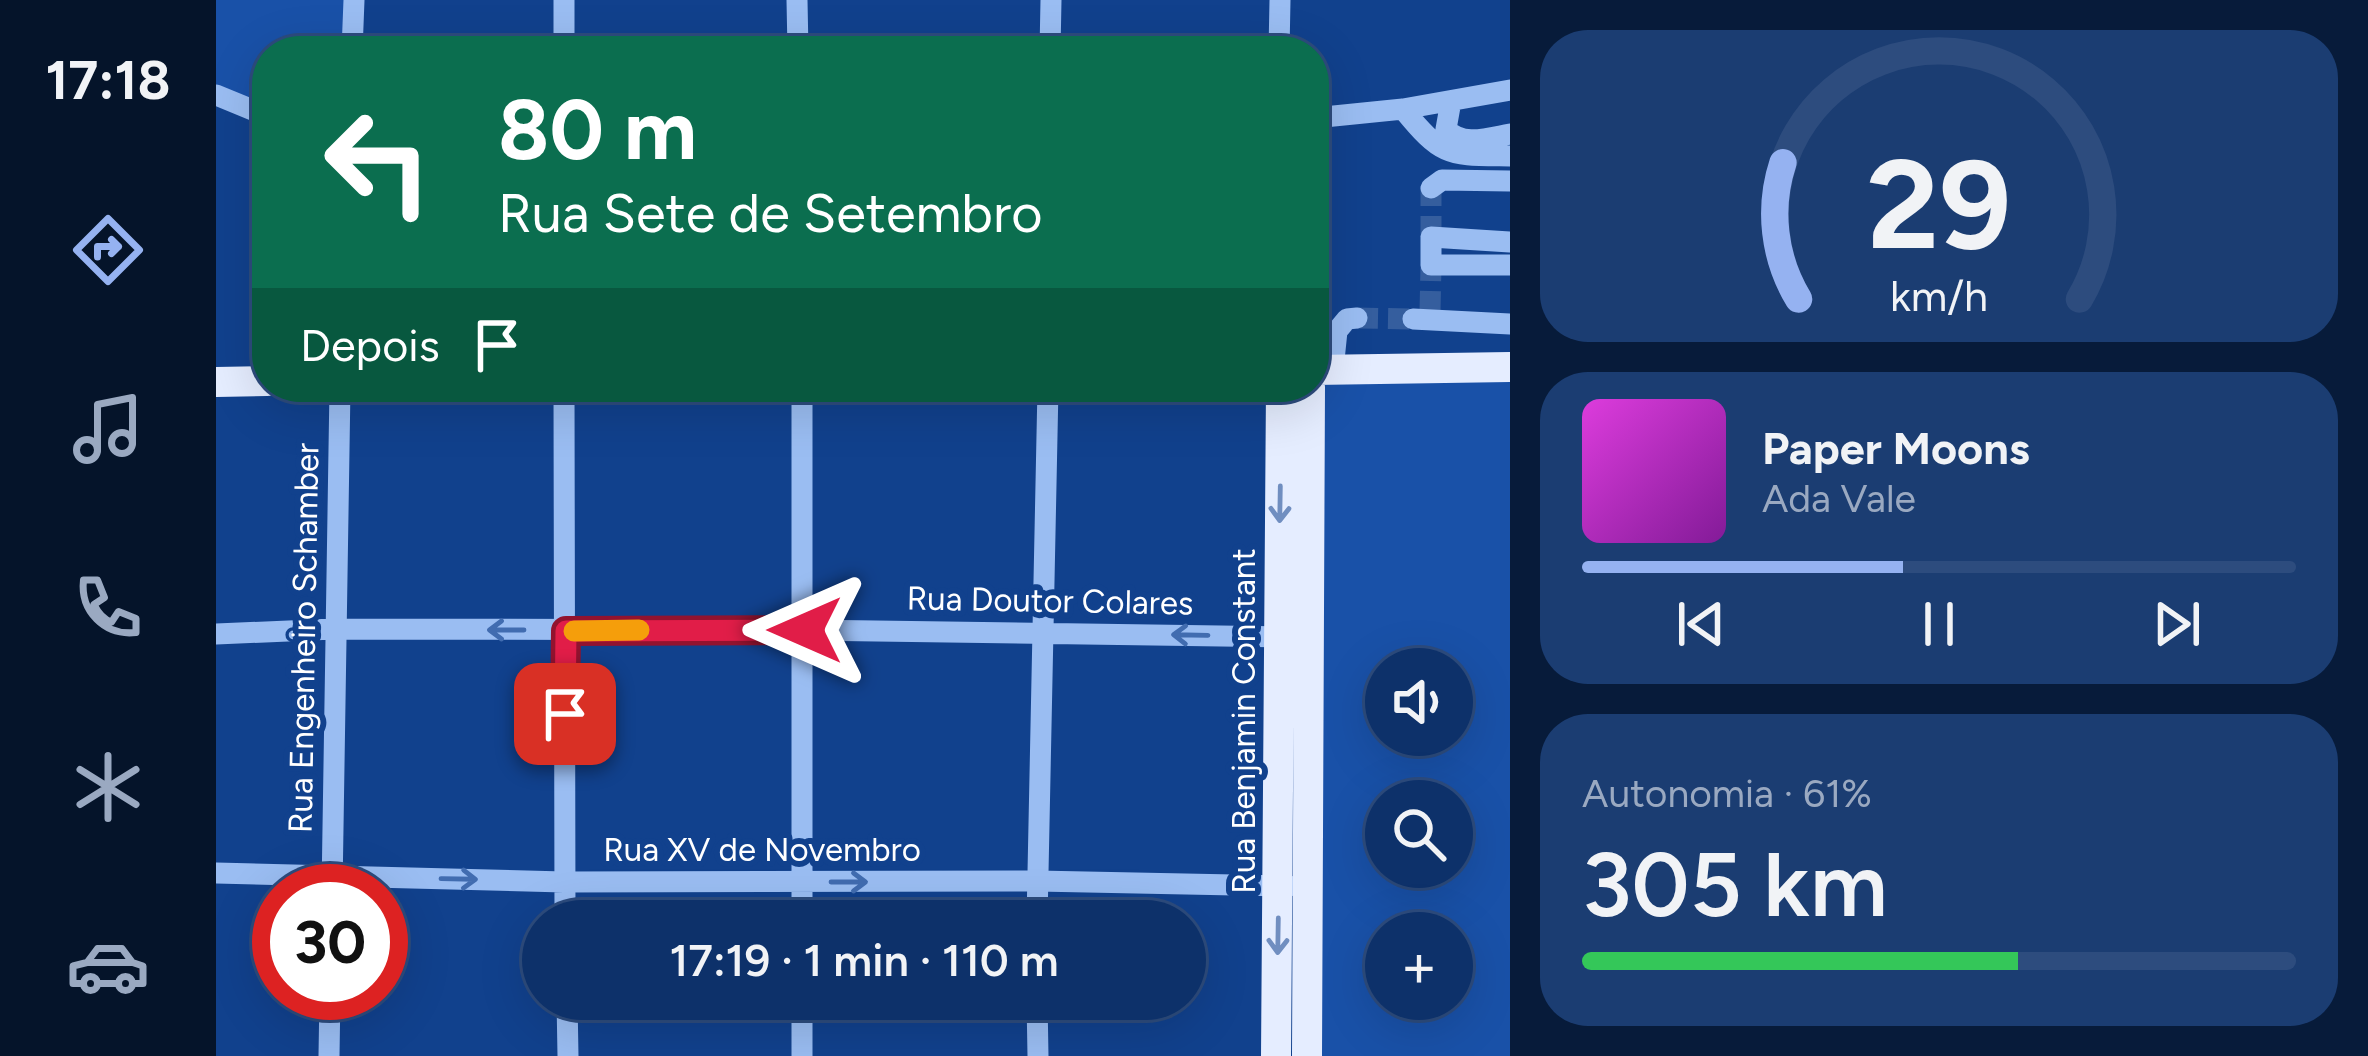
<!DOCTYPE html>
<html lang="pt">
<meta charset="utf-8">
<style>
:root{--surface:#0d316a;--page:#1b3d72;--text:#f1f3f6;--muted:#9aa9c1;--line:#2d4c7e;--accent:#95b2f1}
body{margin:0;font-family:Figtree,sans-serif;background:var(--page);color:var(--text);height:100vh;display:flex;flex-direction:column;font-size:45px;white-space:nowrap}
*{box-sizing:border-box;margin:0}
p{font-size:39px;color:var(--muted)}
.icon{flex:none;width:66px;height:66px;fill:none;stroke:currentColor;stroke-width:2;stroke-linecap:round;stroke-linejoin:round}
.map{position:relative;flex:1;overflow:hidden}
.side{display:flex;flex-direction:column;gap:30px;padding:30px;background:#071b3a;width:858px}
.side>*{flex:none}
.hud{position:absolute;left:36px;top:36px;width:1077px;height:366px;border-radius:48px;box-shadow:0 12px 48px #0002,0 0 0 3px var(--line);background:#0b6e4f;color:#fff;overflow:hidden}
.buttons{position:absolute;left:1149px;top:648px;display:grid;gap:24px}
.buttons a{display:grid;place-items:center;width:108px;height:108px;border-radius:50%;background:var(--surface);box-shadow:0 12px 48px #0002,0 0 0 3px var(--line);font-size:60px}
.speed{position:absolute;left:36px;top:864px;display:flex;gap:24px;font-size:60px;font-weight:700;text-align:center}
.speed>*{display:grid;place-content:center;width:156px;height:156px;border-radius:50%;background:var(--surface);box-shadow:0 12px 48px #0002,0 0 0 3px var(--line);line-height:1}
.speed .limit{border:18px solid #d22;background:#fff;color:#111}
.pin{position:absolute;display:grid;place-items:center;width:102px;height:102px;color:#fff;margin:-51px;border-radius:24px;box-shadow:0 6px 18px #0006}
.me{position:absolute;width:132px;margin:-66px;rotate:270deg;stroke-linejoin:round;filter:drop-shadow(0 0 9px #0008)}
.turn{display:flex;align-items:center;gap:42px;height:252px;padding:0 48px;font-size:54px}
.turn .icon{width:156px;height:156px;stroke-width:2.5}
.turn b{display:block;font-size:84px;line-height:102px}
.then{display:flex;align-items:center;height:114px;padding:0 48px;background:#0003;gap:24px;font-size:45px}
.big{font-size:90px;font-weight:600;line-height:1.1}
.side .widget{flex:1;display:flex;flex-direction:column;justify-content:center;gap:18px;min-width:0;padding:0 42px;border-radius:48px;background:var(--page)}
.side .dial{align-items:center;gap:0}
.dial svg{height:312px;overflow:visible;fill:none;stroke:var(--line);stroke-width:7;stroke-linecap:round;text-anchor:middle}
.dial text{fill:var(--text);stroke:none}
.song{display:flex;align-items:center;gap:36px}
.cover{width:144px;height:144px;border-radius:18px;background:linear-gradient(135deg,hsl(300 70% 55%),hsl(290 70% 35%))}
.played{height:12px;border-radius:6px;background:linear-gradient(90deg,var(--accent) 45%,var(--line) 45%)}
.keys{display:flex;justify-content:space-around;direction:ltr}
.charge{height:18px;border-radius:9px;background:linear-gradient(90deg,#34c759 61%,var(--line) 0)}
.trip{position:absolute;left:306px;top:900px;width:684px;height:120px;border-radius:60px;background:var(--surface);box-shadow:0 12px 48px #0002,0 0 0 3px var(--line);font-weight:600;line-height:120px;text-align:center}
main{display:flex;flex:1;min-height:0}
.tab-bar{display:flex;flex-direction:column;width:216px;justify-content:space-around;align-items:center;background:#05142a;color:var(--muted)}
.tab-bar .icon{width:84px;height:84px}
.tab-bar .active{color:var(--accent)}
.tab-bar b{font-size:54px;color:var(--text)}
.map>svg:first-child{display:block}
.green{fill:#1951a8;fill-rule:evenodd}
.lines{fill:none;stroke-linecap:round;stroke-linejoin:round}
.minor-tunnel{stroke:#355e9e;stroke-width:21;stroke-dasharray:21 10;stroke-linecap:butt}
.minor{stroke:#9abdf2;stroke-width:21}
.major{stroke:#e5edff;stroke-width:30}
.oneway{stroke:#708ec0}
.oneway2{stroke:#416cb0}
.route-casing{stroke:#92132f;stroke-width:30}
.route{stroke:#e11d48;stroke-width:21}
.slow{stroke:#f59e0b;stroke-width:21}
.labels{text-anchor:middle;stroke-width:12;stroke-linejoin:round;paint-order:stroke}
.street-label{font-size:33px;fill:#fff;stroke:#11418d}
</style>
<main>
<nav class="tab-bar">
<b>17:18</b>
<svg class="icon active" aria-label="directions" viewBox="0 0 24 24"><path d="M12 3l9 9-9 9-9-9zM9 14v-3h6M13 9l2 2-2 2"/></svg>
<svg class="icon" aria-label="music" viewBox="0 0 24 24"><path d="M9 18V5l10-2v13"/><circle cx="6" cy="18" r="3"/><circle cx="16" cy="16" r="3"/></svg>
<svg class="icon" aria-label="phone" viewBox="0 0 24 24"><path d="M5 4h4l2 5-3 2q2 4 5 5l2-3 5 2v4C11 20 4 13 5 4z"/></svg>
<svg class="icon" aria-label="climate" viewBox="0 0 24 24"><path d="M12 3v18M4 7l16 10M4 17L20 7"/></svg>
<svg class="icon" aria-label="car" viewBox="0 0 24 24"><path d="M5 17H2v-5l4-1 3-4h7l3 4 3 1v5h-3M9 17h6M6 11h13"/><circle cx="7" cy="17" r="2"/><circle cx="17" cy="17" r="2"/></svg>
</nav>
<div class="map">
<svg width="1294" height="1056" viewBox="0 0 1294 1056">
<rect width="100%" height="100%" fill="#11418d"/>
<!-- green -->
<path class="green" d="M0,0h132l-1,51h-80v61l-51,-20z
M1294,379v677h-188l-2,-674zM1170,669h66v66h-66zM1170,801h66v66h-66zM1170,933h66v66h-66z"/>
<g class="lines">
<!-- minor-tunnel -->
<path class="minor-tunnel" d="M1215,237v-49
M1214,312l1,-47
M1141,318l56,1"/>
<!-- minor -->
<path class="minor" d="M581,0l1,51
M136,51l2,-51
M348,51v-51
M834,51l1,-51
M1063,51l1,-51
M0,95l51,21
M1235,101l-5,28c16,18 42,9 64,5
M1187,109c40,49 45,46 107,47
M1098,118l89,-9 107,-19
M1215,188l11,-8 68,1
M1294,242l-79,-5v28h79
M1197,319l97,5
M1117,370l4,-39 10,-12 10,-1
M348,387l1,534
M586,387v534
M0,634l118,-5 471,1 484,7
M0,873l348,9 473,-1 252,5
M116,891l8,-504
M821,921l11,-534
M351,999l1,57
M821,999l1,57
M113,1056l1,-63
M586,1056v-57"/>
<!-- major -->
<path class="major" d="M1098,370l196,-3
M0,382l51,-1
M1060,1056l5,-669
M1091,1056l3,-669"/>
</g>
<!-- one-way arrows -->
<defs><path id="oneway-shaft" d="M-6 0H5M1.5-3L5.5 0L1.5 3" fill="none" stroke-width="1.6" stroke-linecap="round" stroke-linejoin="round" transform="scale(3)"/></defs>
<g class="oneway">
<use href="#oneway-shaft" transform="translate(1064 504) rotate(91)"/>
<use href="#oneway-shaft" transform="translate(1062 936) rotate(91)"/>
</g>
<g class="oneway2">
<use href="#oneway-shaft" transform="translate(290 630) rotate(-180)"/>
<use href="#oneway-shaft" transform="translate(974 635) rotate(-179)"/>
<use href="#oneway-shaft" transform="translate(243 879) rotate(1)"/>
<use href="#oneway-shaft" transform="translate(633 882)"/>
</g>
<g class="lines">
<defs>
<path id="route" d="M349,714l1,-83 239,-1"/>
</defs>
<!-- route casing -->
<use href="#route" class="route-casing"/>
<!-- route -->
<use href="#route" class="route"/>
<!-- slow -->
<path class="slow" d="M358,631l65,-1"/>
</g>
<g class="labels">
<!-- street labels -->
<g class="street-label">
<text transform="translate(834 600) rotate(1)" y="12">Rua Doutor Colares</text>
<text transform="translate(87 638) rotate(-89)" y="12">Rua Engenheiro Schamber</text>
<text transform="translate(1027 721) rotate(-90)" y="12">Rua Benjamin Constant</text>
<text x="546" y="861">Rua XV de Novembro</text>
</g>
</g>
</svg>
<div class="buttons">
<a><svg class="icon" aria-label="sound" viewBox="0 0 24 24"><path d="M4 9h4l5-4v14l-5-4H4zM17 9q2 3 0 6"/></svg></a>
<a><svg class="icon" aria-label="search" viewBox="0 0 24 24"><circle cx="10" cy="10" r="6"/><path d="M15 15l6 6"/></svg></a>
<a>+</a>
</div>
<div class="speed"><div class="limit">30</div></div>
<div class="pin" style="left:349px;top:714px;background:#d93025"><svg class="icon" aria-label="arrive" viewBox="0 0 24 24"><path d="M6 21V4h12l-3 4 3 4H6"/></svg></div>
<svg class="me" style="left:589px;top:630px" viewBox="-20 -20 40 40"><path d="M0-17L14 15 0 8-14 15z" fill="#e11d48" stroke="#fff" stroke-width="4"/></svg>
<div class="trip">17:19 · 1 min · 110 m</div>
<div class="hud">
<div class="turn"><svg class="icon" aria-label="left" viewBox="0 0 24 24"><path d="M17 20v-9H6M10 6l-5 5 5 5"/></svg><div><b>80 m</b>Rua Sete de Setembro</div></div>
<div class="then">Depois<svg class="icon" aria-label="arrive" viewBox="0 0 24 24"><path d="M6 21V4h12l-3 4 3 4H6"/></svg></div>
</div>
</div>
<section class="side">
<div class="widget dial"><svg viewBox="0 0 100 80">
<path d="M14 69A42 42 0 1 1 86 69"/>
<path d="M14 69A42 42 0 0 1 10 34" stroke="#95b2f1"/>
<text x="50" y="56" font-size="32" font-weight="700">29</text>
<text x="50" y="72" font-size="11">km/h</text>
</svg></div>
<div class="widget">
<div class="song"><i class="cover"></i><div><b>Paper Moons</b><p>Ada Vale</p></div></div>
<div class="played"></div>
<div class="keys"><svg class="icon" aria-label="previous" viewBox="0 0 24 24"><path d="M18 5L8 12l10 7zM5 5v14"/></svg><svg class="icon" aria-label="pause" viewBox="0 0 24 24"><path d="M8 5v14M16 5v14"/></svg><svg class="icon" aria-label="next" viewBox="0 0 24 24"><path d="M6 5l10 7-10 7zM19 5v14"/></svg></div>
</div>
<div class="widget"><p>Autonomia · 61%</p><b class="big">305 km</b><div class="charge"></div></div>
</section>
</main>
